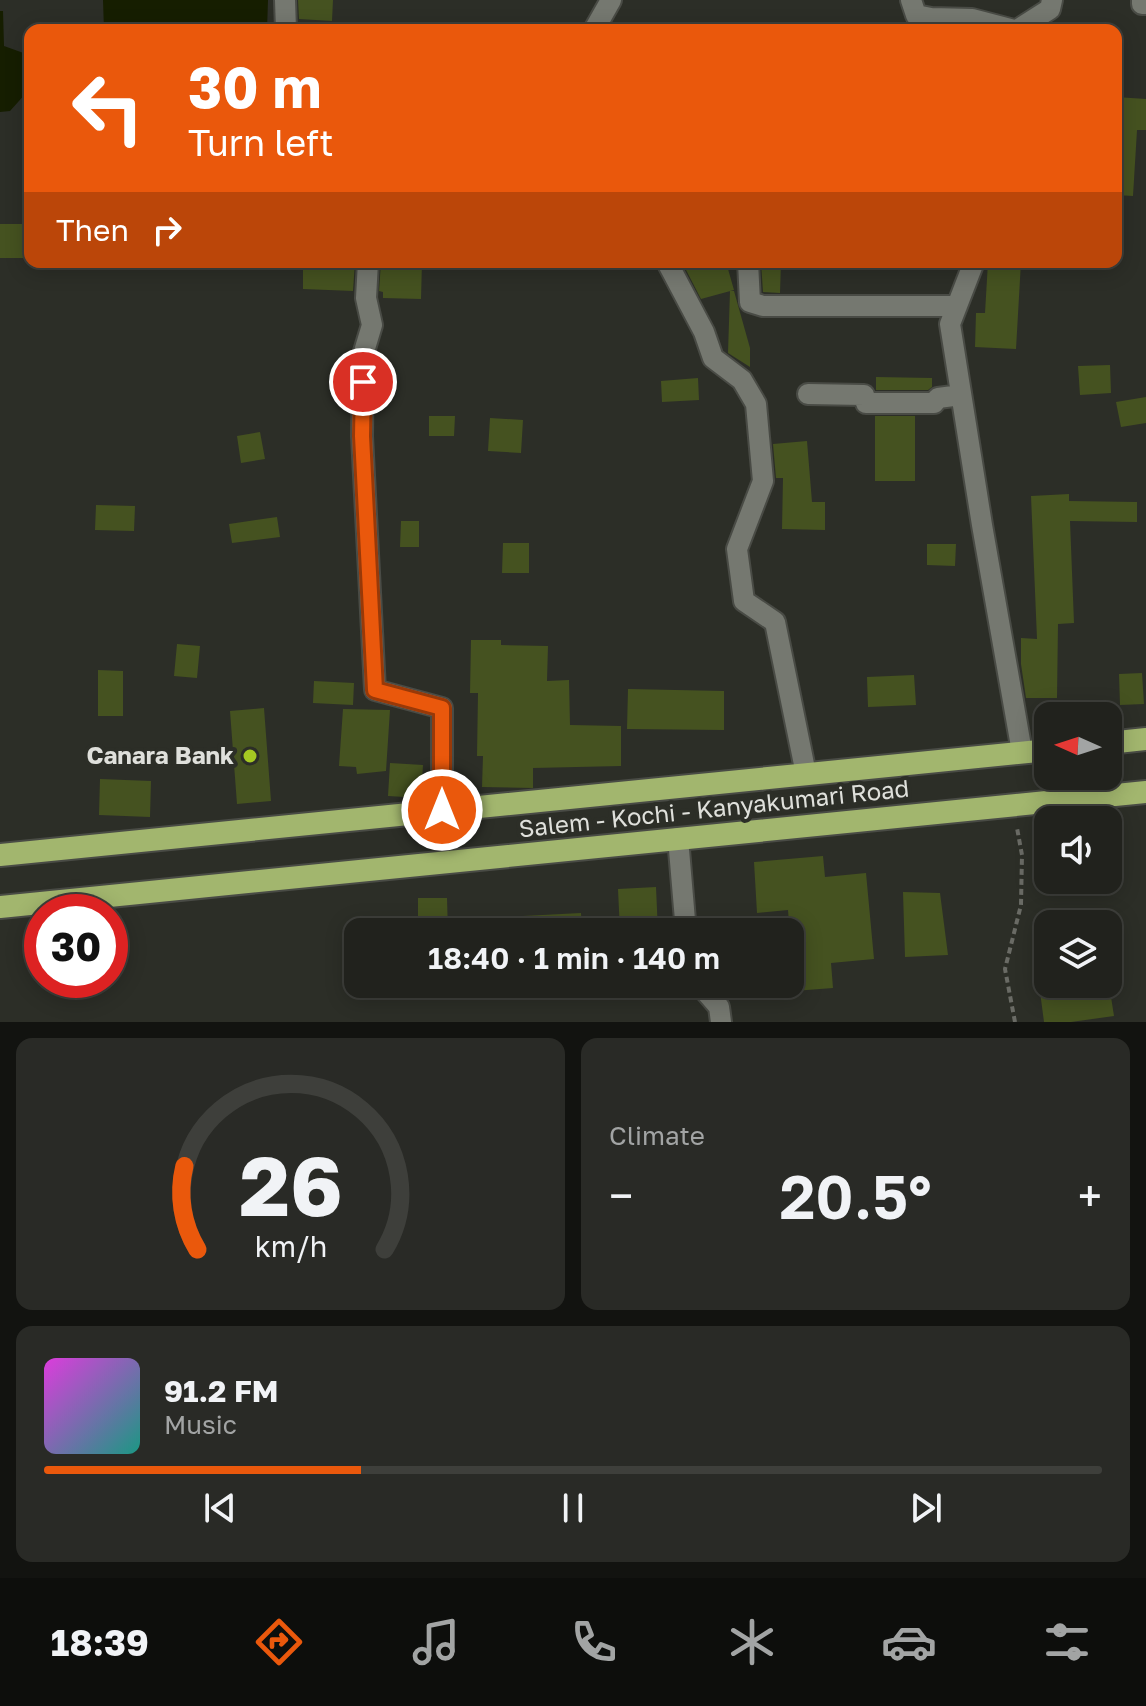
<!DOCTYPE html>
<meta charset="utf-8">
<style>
:root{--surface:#21221d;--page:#292a26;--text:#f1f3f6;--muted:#a2a4a4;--line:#3e3f3b;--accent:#ea580c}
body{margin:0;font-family:"Golos Text",sans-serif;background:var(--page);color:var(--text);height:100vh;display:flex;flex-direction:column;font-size:30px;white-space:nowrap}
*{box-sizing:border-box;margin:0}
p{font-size:26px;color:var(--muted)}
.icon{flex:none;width:44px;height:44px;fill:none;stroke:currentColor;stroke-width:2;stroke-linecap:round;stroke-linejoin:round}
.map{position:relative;height:1022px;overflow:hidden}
.side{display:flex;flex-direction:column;gap:16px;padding:16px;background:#121310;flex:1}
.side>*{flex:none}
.hud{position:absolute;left:24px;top:24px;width:1098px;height:244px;border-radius:16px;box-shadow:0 4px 20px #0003,0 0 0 2px var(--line);background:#ea580c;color:#fff;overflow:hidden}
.needle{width:52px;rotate:273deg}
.fabs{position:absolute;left:1034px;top:702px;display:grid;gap:16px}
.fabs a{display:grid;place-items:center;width:88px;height:88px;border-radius:16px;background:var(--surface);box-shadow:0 4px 20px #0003,0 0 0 2px var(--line);font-size:40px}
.speed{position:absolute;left:24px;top:894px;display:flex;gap:16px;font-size:40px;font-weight:700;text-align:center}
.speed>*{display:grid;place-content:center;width:104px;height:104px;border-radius:50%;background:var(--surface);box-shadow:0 4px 20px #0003,0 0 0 2px var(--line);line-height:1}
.speed .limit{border:12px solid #d22;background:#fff;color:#111}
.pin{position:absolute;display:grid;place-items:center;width:68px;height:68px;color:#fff;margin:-34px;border:4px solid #fff;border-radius:50%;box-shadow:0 2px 8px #0007}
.me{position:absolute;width:88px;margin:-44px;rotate:0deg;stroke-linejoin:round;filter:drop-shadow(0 0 6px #0008)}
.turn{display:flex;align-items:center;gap:28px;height:168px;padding:0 32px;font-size:36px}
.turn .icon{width:104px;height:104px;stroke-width:2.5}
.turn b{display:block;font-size:56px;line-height:68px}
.then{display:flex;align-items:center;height:76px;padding:0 32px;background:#0003;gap:16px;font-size:30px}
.big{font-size:60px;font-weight:600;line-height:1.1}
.side .tile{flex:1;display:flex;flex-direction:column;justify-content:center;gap:12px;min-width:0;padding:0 28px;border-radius:16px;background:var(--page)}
.side .dial{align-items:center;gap:0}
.dial svg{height:208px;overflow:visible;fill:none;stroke:var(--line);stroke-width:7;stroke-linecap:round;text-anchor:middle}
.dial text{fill:var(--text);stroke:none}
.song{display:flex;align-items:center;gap:24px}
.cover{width:96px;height:96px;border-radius:12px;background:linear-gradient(135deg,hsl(300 70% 55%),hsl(170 70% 35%))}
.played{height:8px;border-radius:4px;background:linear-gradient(90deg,var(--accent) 30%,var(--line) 30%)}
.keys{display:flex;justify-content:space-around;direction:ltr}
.heat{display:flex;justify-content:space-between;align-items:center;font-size:44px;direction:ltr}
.side .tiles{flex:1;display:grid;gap:16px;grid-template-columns:1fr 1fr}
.tile:last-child{grid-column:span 2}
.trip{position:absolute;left:344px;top:918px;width:460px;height:80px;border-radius:16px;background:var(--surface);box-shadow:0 4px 20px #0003,0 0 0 2px var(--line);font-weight:600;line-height:80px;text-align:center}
.tab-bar{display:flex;height:128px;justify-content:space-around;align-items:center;background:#0d0e0c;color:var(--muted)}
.tab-bar .icon{width:56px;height:56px}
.tab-bar .active{color:var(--accent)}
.tab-bar b{font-size:36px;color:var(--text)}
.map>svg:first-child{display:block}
.water{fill:#161e00}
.building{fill:#455220}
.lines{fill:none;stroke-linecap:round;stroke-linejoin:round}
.minor-casing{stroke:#494b45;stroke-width:24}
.trunk-casing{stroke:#494b45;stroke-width:26}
.path{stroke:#6a6b65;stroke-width:4;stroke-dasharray:6 4;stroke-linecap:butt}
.minor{stroke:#757870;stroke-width:20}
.trunk{stroke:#a2b66e;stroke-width:22}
.route-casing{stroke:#983908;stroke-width:20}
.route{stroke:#ea580c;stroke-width:14}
.poi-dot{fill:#a5c822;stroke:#2c2e27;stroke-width:3}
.labels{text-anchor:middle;stroke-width:8;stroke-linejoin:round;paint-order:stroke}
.poi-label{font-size:24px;font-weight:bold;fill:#dfe0db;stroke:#2c2e27;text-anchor:end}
.street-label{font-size:24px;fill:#dfe0db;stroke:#2c2e27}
</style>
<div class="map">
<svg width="1146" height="1022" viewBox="0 0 1146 1022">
<rect width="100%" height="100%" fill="#2c2e27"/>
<!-- water -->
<path class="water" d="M103,0h165l-1,30h-163z
M0,11h3l1,35 25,9 -2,37 -17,19 -10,1z"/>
<!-- building -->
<path class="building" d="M298,0h35l-1,21 -33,-2z
M1116,97l30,2v31h-9l-4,66 -17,-1z
M0,224h25v34h-25z
M303,262h52l-2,29 -50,-2z
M381,262h41l-1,37 -38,-1v-6l-4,-1z
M704,262h22l8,28 -33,9 -16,-31z
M761,262h20l-1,31 -17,-1z
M988,262h33l-5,87 -41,-2 1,-34h9z
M730,291h4l16,57v19l-22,-14z
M1110,365l1,28 -31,2 -2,-29z
M876,377l56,1v9l-4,3h-52z
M698,378l1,22 -37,2 -1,-21z
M1146,397v26l-25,4 -5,-25z
M429,416h26l-1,20h-25z
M875,416h40v65h-40z
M490,418l33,2 -2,33 -33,-2z
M260,432l5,27 -24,4 -4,-27z
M807,441l5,61h13v28l-43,-1 1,-51h-7l-3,-34z
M1069,494v7l68,1v20l-67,-1 4,102 -16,1 -1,74h-31l-5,-34v-26l16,1 -6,-143z
M96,505l39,1 -1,25 -39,-1z
M277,517l3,20 -48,6 -3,-19z
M401,521h18v26h-19z
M503,543h26v30h-27z
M927,544h29l-1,22 -28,-1z
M471,640h30v5l47,1 -1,35 22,-1 1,45 51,1v40l-88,2v20l-51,-1 1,-31h-6l1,-63h-8z
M177,644l23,2 -3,32 -23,-2z
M98,670l25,1v45h-25z
M1142,673l2,31 -24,1 -1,-31z
M914,675l2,30 -48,2 -1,-30z
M314,681l40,2 -1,22 -40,-2z
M628,689l96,2v39l-97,-1z
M264,708l7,93 -34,3 -7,-93z
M343,709l47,1 -4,61 -29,3 -1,-7 -17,-1z
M390,763l33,2 -2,33 -33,-2z
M100,779l51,2 -1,36 -51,-2z
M823,856l2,21 41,-4 8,86 -43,4 2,25 -39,3 -6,-81 -31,3 -3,-51z
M656,887l2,45h-38l-2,-43z
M903,892l37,1 8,62 -43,2z
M418,898h29l1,34h-30z
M581,913l1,19h-77l-1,-15z
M1039,984h70l5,32 -43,6h-27z"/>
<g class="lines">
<defs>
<path id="minor" d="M285,0l1,30
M911,0l5,15 15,3 41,1 42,11
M1142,0v4h4
M594,30l17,-30
M1017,30l33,-21 2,-9
M368,262l-2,36 6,27 -9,30 -1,81 13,254 67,18v102
M667,262l37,70 9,26 29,22 14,24 7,77 -26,68 7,52 31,21 31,152
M748,262l2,40 13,4h194
M974,262l-24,62 32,201 40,227
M808,394l56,1 2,8h68l4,-5 23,-3
M678,838l8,94
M699,984l20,23 2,15"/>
<path id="trunk" d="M1108,743l38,-4
M0,855l1048,-105
M0,907l1146,-115"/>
</defs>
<!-- minor casing -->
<use href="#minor" class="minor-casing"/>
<!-- trunk casing -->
<use href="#trunk" class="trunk-casing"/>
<!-- path -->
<path class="path" d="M1015,1022l-10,-53 16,-64 1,-50 -5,-27"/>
<!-- minor -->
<use href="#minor" class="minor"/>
<!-- trunk -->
<use href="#trunk" class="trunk"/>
</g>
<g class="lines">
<defs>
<path id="route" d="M363,382l-1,54 13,254 67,18v102"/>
</defs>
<!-- route casing -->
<use href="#route" class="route-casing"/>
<!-- route -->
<use href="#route" class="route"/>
</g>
<!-- markers -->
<circle class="poi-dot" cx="250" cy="756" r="8"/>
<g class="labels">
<!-- poi labels -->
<g class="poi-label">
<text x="234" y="764">Canara Bank</text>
</g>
<!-- street labels -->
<g class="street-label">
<text transform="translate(714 809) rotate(-6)" y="8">Salem - Kochi - Kanyakumari Road</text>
</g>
</g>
</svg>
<div class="fabs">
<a><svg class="needle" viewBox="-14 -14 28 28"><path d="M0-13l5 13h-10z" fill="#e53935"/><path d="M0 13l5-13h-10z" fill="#a2a4a4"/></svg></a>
<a><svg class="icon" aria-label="sound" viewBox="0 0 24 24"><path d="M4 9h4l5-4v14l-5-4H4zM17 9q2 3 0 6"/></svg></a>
<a><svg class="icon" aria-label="layers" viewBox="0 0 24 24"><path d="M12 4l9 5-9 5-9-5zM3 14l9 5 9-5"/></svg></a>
</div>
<div class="speed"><div class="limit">30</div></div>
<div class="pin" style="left:363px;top:382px;background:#d93025"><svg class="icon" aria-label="arrive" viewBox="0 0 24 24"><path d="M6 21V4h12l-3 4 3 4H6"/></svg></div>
<svg class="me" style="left:442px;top:810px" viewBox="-20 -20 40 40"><circle r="17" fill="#ea580c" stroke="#fff" stroke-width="3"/><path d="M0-11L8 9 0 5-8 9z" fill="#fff"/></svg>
<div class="trip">18:40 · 1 min · 140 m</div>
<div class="hud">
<div class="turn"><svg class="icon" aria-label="left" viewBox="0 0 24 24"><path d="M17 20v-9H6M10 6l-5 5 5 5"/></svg><div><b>30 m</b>Turn left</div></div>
<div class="then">Then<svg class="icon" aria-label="right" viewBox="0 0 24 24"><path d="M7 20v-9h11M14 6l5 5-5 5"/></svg></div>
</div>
</div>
<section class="side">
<div class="tiles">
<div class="tile dial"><svg viewBox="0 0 100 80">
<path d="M14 69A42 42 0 1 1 86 69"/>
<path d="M14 69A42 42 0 0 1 9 37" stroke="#ea580c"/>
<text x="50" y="56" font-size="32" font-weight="700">26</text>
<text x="50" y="72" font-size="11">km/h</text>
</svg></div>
<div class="tile"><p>Climate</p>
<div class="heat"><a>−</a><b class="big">20.5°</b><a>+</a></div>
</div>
<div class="tile">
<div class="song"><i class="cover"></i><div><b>91.2 FM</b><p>Music</p></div></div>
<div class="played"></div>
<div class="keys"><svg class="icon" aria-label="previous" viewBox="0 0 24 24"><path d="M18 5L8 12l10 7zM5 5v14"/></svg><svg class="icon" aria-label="pause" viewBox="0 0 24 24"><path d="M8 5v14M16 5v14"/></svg><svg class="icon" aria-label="next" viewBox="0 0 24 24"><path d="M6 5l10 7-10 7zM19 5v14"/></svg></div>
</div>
</div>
</section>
<nav class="tab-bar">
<b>18:39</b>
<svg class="icon active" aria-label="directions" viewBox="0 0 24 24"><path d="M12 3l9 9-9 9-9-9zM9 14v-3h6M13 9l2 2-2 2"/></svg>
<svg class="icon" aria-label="music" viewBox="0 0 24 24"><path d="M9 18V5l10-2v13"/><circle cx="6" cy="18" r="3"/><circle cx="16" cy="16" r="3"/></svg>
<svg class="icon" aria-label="phone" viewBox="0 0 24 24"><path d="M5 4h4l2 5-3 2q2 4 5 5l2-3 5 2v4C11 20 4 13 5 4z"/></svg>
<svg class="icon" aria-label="climate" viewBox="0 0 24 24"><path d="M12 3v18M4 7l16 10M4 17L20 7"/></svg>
<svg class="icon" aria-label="car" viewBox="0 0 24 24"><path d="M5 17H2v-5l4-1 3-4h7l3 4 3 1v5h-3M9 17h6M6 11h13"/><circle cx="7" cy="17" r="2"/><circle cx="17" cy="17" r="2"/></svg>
<svg class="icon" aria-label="filters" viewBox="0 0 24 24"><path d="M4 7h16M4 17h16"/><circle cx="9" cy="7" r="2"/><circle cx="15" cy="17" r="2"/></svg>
</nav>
